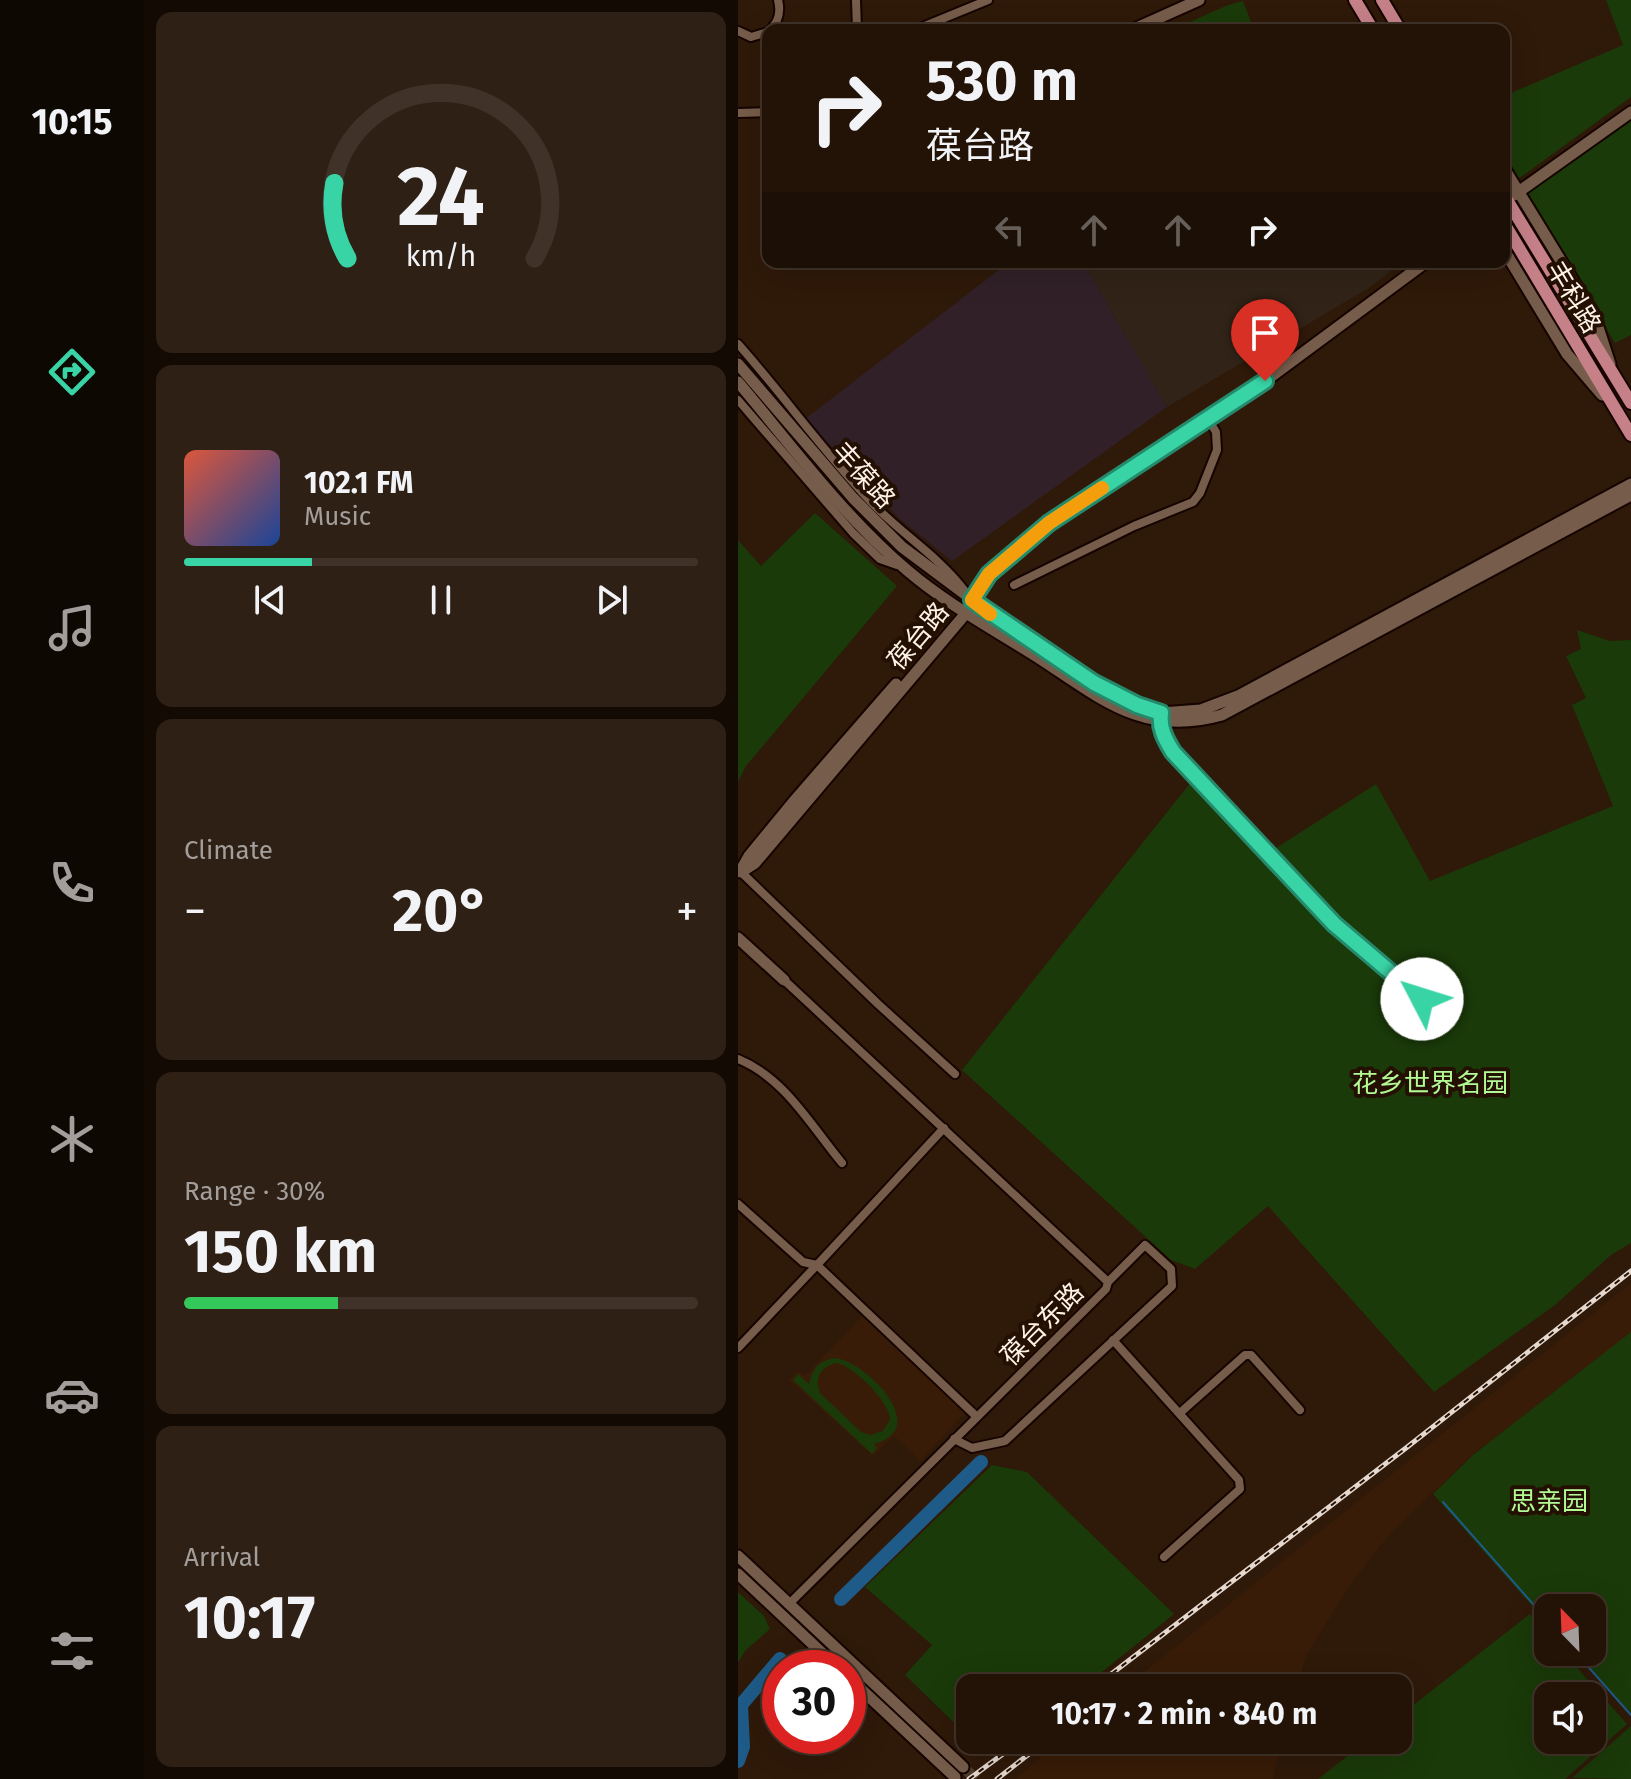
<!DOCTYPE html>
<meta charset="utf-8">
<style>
:root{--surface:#231307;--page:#2f2015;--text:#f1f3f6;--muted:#a39e9b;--line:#403228;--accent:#39d4a5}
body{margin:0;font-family:"Fira Sans","Noto Sans SC",sans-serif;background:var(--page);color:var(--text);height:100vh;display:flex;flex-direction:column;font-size:30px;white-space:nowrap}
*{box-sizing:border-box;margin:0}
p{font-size:26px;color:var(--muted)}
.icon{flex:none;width:44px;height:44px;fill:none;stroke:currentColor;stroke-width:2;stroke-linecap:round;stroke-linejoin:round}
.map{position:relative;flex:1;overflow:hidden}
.side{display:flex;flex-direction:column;gap:12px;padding:12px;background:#130a04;width:594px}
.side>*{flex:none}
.guide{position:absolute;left:24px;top:24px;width:748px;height:244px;border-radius:16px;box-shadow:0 8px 32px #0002,0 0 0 2px var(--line);background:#231307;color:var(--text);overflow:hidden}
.needle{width:52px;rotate:337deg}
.fabs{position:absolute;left:796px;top:1594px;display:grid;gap:16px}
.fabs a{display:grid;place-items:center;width:72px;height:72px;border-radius:16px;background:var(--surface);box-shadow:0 8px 32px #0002,0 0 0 2px var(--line);font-size:40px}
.speed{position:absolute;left:24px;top:1650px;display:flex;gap:16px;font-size:40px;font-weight:700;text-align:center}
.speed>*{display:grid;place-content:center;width:104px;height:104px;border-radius:50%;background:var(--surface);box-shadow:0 8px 32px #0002,0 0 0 2px var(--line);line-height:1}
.speed .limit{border:12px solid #d22;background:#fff;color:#111}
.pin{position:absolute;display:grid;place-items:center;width:68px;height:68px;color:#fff;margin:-82px -34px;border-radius:50% 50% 50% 0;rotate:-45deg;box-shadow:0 0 8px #0007}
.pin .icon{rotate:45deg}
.me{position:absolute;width:88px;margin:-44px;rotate:310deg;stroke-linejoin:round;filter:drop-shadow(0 0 6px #0008)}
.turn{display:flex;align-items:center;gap:28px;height:168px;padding:0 32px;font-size:36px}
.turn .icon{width:104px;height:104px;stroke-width:2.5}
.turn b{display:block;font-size:56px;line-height:68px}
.lanes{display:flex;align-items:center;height:76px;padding:0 32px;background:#0003;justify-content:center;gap:40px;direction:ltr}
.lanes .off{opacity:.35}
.big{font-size:60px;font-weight:700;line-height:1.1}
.side .widget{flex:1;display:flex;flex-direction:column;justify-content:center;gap:12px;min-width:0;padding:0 28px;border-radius:16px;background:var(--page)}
.side .dial{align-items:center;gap:0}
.dial svg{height:208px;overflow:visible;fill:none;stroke:var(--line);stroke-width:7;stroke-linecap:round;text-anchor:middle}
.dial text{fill:var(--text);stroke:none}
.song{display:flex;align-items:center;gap:24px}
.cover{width:96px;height:96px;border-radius:12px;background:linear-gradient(135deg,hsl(10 70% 55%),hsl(220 70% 35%))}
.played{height:8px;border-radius:4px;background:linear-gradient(90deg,var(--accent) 25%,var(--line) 25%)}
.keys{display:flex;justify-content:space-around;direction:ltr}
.heat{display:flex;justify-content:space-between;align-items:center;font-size:44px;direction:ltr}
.charge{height:12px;border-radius:6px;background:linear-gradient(90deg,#34c759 30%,var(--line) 0)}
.trip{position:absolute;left:218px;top:1674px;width:456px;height:80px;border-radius:16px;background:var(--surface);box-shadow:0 8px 32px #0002,0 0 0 2px var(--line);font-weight:700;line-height:80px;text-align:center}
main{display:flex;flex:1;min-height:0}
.dock{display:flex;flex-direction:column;width:144px;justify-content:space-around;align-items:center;background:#0e0803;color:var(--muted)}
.dock .icon{width:56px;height:56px}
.dock .active{color:var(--accent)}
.dock b{font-size:36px;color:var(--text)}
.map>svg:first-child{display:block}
.built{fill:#381c07}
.industrial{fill:#312317}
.medical{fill:#312028}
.green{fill:#1a3a09;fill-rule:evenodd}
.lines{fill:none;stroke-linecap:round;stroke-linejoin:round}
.stream{stroke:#1e5b88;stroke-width:2}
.river{stroke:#1e5b88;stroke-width:14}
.secondary-tunnel{stroke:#4e3a2b;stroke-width:11;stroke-dasharray:11 5.5;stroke-linecap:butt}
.street-casing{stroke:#160400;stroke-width:12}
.secondary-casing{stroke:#160400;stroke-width:15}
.primary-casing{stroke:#160400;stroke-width:16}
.street{stroke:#765c4a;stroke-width:8}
.secondary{stroke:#765c4a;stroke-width:11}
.primary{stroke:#c58088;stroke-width:12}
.rail-casing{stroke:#e5d8ce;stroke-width:5}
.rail{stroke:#241002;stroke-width:2;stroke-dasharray:6;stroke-linecap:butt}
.route-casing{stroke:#258a6b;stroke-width:20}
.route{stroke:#39d4a5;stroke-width:14}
.slow{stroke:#f59e0b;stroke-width:14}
.labels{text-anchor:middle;stroke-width:8;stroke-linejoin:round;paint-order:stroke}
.street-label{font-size:26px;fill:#fef2e9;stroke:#241002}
.park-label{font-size:26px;fill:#b2fa94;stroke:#241002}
</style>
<main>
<nav class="dock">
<b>10:15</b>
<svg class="icon active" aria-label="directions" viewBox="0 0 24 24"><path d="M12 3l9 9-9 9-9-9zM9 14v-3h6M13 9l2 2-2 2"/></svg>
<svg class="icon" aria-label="music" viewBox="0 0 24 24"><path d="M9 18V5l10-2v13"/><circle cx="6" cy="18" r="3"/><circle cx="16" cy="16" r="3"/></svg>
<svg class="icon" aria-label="phone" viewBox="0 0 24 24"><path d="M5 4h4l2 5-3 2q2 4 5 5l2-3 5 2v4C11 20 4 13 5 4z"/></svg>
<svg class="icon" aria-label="climate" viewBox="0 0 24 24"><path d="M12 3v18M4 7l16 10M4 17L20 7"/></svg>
<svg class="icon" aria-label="car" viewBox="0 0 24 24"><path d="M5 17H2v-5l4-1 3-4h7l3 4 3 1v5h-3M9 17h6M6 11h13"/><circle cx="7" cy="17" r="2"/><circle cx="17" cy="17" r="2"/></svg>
<svg class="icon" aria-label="filters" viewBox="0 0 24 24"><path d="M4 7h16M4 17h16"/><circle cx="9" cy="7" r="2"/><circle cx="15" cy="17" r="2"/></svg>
</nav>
<section class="side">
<div class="widget dial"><svg viewBox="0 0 100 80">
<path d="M14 69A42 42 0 1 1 86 69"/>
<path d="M14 69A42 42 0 0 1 9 40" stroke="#39d4a5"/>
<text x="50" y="56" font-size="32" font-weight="700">24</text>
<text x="50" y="72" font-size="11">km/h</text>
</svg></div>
<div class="widget">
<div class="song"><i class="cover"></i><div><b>102.1 FM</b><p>Music</p></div></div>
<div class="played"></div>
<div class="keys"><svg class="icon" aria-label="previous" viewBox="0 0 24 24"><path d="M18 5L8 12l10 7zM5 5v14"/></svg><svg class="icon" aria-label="pause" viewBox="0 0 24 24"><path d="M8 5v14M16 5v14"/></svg><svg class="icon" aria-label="next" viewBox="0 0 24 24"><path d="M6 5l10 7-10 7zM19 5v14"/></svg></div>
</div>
<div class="widget"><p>Climate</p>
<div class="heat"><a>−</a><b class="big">20°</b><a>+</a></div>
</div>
<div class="widget"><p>Range · 30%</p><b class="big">150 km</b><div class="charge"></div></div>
<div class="widget"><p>Arrival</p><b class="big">10:17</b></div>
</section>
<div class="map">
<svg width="893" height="1779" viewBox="0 0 893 1779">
<rect width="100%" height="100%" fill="#2f1909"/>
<!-- built -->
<path class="built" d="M893,1283v50l-158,121 -84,81 -40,51 -43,70 -9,32h-173z
M126,1314l103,97 -47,50 -26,-25 -21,20 -84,-76 10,-9 6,5z
M323,1740h220l-8,39h-258z"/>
<!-- industrial -->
<path class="industrial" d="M345,262h320l-34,26 -202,119z"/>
<!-- medical -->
<path class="medical" d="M271,262h74l84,145 -215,154 -52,-42 -95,-100z"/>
<!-- green -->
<path class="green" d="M868,0h25v97l-113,82 -14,-22v-61l119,-51z
M505,1l11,29h-82l56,-25z
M893,118v217l-16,8 -91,-150z
M77,513l82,73 -151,180 -8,16v-242l23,26z
M839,630l33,11 21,-1v603l-20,12 -56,50 -121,87 -166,-186 -73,63 -24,-9 -209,-190 229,-288 14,-9 71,75 100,-64 54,97 183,-75 -41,-101 14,-7 -20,-42 15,-7z
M893,1332v381l-57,-61h18v-44h-44v16l-115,-130 41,-40z
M96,1358c29,1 100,70 40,86l3,4 -5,6 -79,-74 5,-6 11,10c3,-15 10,-23 25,-26zM99,1363c17,4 52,38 53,56l-7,12 -13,4 -9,-3 -41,-39c-6,-15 1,-27 17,-30z
M254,1465l35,7 147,142 -92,74h-112v50l-65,-63 27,-30 -67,-58z
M0,1592l26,24 6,13 -24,21 -8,12z
M792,1614l18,21v17h15l64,72 -62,55h-247l50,-39h30v-23zM810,1696h44v44h-44z
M893,1726v53l-59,-1z
M234,1740h46l-5,4 -29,7z"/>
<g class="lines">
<!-- stream -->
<path class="stream" d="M705,1502l105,119
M837,1652l56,63"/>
<!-- river -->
<path class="river" d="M103,1599l140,-137
M0,1761l5,-14 -2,-42 39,-46"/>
<!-- secondary-tunnel -->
<path class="secondary-tunnel" d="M225,1767l13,12"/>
<defs>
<path id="street" d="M118,0l1,30
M32,30c9,-9 11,-18 8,-30
M177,30l73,-30
M0,31l13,6 17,-5
M0,113l30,-1
M0,344c47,53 88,111 136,161 29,30 65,52 90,85
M0,400l115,133 27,26 17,6
M276,585l120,-59 59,-24 7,-9 17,-43 -1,-18 -8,-13
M423,717l3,21 9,14 161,172 88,75 17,4
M3,872l137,132 77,70
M46,980l324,302 -2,7 -317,315
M0,1059c47,19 73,67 104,104
M0,1204l65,58 14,3 127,-137
M375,1340l126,140 1,9 -76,68
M0,1348l79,-83 160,152
M443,1412l64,-57h6l49,55
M216,1439l18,9 33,-7 167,-155 -1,-17 -26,-24 -37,37"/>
<path id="secondary" d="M394,30l67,-30
M766,168l90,147 16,49
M776,195l117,-83
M766,250l63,104 35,41
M0,364l115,134 49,49 91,68 101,68 43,22 24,8 40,-3 37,-14 393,-212
M0,382c54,64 106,135 170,189 40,34 87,59 131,87 63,41 104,79 183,57l409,-220
M3,870l8,-14 46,-56 101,-116
M3,872l14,-9 212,-251 22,-38 60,-51 216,-142 161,-119
M0,938l46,42
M0,1556l225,211
M0,1574l100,94
M110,1677l107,100"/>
<path id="primary" d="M617,0l18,30
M644,0l18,30
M766,195l127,208
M766,223l127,212"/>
</defs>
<!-- street casing -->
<use href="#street" class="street-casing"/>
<!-- secondary casing -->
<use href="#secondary" class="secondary-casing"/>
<!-- primary casing -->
<use href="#primary" class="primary-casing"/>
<!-- street -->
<use href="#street" class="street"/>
<!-- secondary -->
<use href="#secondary" class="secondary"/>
<!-- primary -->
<use href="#primary" class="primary"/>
<defs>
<path id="rail" d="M355,1688l313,-240 225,-177
M231,1779l53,-39
M259,1779l50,-39"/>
</defs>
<!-- rail casing -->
<use href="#rail" class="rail-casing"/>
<!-- rail -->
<use href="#rail" class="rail"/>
</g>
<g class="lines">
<defs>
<path id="route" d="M527,381l-216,142 -60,51 -17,26 122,83 43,22 24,8c-2,15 4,26 12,39l161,172 88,75"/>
</defs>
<!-- route casing -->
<use href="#route" class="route-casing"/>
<!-- route -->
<use href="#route" class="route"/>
<!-- slow -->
<path class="slow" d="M252,614l-18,-14 17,-26 60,-51 53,-35"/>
</g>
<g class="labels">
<!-- street labels -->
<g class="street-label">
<text transform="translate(836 297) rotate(59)" y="9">丰科路</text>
<text transform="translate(126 475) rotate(48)" y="9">丰葆路</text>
<text transform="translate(180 636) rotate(-50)" y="9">葆台路</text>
<text transform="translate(304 1324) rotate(-45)" y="9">葆台东路</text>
</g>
<!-- park labels -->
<g class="park-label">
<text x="692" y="1092">花乡世界名园</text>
<text x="811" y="1510">思亲园</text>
</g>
</g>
</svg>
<div class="fabs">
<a><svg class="needle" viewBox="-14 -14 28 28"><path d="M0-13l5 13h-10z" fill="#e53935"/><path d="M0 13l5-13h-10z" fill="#a39e9b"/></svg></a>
<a><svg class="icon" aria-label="sound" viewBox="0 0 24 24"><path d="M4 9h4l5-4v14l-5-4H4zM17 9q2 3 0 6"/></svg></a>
</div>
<div class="speed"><div class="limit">30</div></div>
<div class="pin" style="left:527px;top:381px;background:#d93025"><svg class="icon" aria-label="arrive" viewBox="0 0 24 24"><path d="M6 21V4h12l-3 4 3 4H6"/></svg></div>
<svg class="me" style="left:684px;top:999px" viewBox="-20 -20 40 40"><circle r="19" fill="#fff"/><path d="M0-13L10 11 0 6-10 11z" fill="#39d4a5"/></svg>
<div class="trip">10:17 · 2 min · 840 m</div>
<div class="guide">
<div class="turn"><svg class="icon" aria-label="right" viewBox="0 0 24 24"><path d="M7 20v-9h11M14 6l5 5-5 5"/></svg><div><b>530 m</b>葆台路</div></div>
<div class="lanes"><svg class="icon off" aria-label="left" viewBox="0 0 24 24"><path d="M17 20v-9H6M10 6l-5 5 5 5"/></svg><svg class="icon off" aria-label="ahead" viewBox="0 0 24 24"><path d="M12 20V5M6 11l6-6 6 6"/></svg><svg class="icon off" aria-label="ahead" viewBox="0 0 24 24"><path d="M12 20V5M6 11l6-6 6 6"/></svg><svg class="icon" aria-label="right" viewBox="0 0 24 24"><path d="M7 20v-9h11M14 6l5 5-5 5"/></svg></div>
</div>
</div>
</main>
